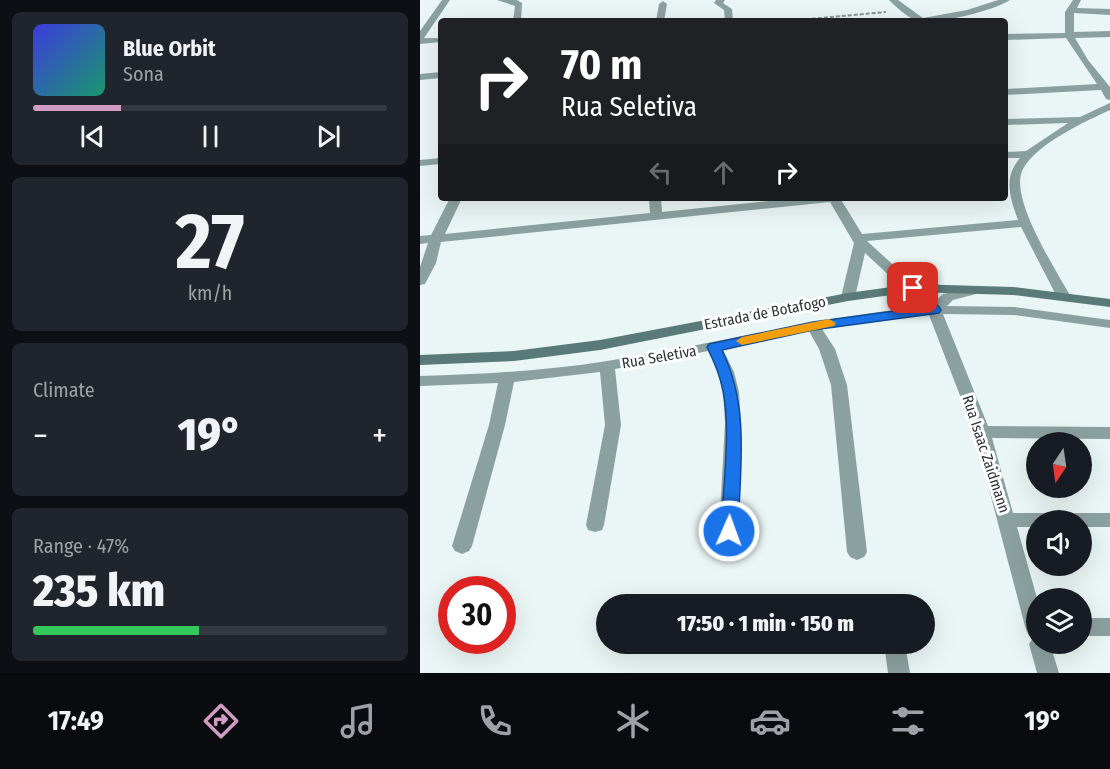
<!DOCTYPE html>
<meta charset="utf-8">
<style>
:root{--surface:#171b24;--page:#20242c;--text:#f1f3f6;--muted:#9ea1a6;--line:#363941;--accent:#d19cc4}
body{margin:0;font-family:"Fira Sans Condensed",sans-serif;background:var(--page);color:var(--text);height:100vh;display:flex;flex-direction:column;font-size:22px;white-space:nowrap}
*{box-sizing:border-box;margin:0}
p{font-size:20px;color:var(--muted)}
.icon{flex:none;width:33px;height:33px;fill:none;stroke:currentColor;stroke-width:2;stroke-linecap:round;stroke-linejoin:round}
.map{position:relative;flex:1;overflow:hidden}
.side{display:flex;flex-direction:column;gap:12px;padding:12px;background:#0d0f14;width:420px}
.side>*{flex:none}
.banner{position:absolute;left:18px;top:18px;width:570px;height:183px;border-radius:6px;box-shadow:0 6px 24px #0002;background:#202124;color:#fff;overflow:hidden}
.needle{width:39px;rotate:193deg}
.buttons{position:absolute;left:606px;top:432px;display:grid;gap:12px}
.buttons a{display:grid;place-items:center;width:66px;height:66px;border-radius:50%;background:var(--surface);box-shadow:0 6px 24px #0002;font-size:30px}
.speed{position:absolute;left:18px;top:576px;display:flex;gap:12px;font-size:30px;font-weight:700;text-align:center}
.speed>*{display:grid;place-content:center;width:78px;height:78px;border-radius:50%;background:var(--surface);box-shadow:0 6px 24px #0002;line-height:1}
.speed .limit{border:9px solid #d22;background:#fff;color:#111}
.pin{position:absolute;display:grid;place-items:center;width:51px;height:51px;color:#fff;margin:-26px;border-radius:12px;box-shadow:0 3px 9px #0006}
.me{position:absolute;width:66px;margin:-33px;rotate:2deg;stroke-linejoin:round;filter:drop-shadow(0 0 4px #0008)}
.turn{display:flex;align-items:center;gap:21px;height:126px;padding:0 24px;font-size:27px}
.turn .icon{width:78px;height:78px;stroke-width:2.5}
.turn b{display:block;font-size:42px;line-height:51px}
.lanes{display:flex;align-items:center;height:57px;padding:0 24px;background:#0003;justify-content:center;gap:30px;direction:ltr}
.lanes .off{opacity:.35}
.big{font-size:45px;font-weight:800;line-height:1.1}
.side .widget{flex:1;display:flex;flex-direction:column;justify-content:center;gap:9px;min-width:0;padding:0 21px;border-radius:9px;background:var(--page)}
.side .dial{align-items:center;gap:0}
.dial b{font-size:78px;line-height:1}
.song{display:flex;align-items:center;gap:18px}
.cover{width:72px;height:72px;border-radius:9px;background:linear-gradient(135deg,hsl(240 70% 55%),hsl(160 70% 35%))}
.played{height:6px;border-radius:3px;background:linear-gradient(90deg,var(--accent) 25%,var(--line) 25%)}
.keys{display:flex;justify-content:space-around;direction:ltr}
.heat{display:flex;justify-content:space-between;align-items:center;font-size:33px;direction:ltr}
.charge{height:9px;border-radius:4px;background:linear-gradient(90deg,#34c759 47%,var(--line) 0)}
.trip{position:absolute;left:176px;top:594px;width:339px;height:60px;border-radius:30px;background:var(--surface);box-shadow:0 6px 24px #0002;font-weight:800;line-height:60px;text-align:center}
.menu{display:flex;height:96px;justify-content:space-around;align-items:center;background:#090b0e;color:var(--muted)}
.menu .icon{width:42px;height:42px}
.menu .selected{color:var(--accent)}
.menu b{font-size:27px;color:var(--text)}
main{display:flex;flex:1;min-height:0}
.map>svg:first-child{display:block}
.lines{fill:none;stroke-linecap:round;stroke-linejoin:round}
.path{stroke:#889090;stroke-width:2;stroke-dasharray:4 2;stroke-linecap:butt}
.street{fill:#8ba1a0;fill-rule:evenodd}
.secondary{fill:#597a79;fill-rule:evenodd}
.route{fill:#1a73e8;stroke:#114b97;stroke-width:1.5}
.slow{fill:#f59e0b}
.labels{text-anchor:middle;stroke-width:6;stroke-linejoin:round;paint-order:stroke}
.street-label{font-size:15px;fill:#2d3232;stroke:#fff}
</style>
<main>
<section class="side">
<div class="widget">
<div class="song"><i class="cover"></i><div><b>Blue Orbit</b><p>Sona</p></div></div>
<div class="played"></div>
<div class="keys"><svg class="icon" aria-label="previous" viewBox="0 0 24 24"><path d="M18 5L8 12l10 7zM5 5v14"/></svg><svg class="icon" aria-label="pause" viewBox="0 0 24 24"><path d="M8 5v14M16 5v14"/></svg><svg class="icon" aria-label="next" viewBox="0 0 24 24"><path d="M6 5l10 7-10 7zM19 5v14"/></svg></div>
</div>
<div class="widget dial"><b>27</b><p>km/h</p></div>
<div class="widget"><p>Climate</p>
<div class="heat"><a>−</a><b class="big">19°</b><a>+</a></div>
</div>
<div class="widget"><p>Range · 47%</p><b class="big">235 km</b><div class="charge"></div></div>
</section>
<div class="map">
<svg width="690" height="673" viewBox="0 0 690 673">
<rect width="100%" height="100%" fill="#eaf6f5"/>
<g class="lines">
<!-- path -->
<path class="path" d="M253,20l15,1
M368,21l98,-9"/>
<!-- street -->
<path class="street" d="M22,0h8l-26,38h13l4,4 -21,2v-13z
M77,0h20l5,3 -1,18h-8l2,-15z
M296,0h9l-2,3 9,6 1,12h-8l-1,-11 -10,-7z
M469,0h9l25,18 44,-8 31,-10h12c-14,10 -79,27 -95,20 -9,-4 -19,-13 -26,-20z
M653,0h8l-4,8 33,1v6l-36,-2v19l36,-1v6l-35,1 13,22 22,27v13l-4,-1 -5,-9 -96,5v-6l92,-5 -31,-46 -61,2v-6l60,-1v-21z
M243,1l4,3 -3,17h-8l3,-17z
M21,72v6l-21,2v-6z
M690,103v7c-24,11 -81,37 -89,64 -8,30 35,96 50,123l-2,3h-10l-2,-3 -36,-70 -154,14 67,61 9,-8 32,-8 7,4 -2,3 -27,7 -6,6 68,1 95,13v8l-95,-13 -72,-1 45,112 122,1v12l-118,-1 21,75h97v14h-28v-7h-46v7h-19l20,71 -1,46h14l9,29h-22l-8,-29 4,-6 -4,-2 -3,-6 -52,-198 -45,-117 -56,5 -51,9 13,20 12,36 20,167 -3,5 -7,3 -7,-3 -3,-5 -16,-167 -12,-36 -10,-18 -87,17 12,24 5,20 2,31 -3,129 -3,5 -7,3 -7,-3 -3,-5 7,-129 -2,-31 -5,-20 -10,-21 -93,18 6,56 -17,100 -2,5 -7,2 -7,-2 -2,-5 19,-100 -5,-53 -86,10 -9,43 -33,121 -3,5 -7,3 -7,-3 -3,-5 37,-121 9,-42 -78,3v-10c63,-2 125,-5 187,-15 106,-16 209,-44 316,-54l-58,-54 -10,44 -2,3h-10l-2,-3 13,-54 -24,-41 -389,40 -5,21 -11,21 -5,1v-18l8,-24 -8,1v-8l11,-1 19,-37h12l-17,36 205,-21 -1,-15h12l1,14 135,-14h43l22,36 156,-14c-8,-22 -15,-43 2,-62h-15v-6l21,-1 42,-28 -63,2v-6l75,-2z
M21,158v6l-21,2v-6z
M662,618h28v18h-28z
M464,644h21l5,29h-22z"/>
<!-- secondary -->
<path class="secondary" d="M493,284l100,3 97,12v8l-97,-12 -100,-3 -65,9 -248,49 -86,11 -94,4v-10l94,-4 86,-11 248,-47z"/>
</g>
<!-- route -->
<path class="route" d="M493,284l4,1 22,22 2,3 -2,3 -126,17 -91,20c28,57 18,118 16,181l-3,4 -6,2 -6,-2 -2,-4c2,-43 10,-100 2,-140 -3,-16 -9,-30 -16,-44l2,-3 104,-22 111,-15 -17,-19z"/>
<!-- slow -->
<path class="slow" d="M409,319l7,4 -2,3 -92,19 -6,-4 6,-4z"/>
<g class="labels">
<!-- street labels -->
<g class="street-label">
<text transform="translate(345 313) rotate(-11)" y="5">Estrada de Botafogo</text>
<text transform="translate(239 357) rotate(-10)" y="5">Rua Seletiva</text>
<text transform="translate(566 454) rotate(72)" y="5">Rua Isaac Zaidmann</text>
</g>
</g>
</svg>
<div class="buttons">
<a><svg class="needle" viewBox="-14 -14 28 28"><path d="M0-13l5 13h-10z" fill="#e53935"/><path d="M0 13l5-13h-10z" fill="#9ea1a6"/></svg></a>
<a><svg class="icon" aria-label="sound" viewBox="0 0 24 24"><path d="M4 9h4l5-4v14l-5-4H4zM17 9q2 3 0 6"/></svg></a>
<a><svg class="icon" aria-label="layers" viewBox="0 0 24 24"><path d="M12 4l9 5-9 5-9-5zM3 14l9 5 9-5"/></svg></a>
</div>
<div class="speed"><div class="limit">30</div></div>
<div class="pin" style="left:493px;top:288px;background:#d93025"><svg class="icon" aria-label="arrive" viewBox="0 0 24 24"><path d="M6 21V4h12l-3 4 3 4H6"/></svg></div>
<svg class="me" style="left:309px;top:531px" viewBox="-20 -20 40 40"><circle r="17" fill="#1a73e8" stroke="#fff" stroke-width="3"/><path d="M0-11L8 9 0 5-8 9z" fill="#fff"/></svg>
<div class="trip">17:50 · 1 min · 150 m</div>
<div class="banner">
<div class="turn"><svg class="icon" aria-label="right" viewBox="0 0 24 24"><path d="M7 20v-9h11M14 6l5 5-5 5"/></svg><div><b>70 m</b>Rua Seletiva</div></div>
<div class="lanes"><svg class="icon off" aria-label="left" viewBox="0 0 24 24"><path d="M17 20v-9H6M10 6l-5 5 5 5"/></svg><svg class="icon off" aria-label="ahead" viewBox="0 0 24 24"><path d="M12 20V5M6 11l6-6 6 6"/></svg><svg class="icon" aria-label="right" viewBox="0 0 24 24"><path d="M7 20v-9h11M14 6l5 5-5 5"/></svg></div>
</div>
</div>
</main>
<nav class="menu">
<b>17:49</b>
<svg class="icon selected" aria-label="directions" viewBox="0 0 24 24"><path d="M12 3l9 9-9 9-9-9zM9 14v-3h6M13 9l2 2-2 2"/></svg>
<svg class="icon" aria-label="music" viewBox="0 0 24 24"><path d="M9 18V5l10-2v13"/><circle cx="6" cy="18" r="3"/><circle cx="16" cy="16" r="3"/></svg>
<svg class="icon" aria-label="phone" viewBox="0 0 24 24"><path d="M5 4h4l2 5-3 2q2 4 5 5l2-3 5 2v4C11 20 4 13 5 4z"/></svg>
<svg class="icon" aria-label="climate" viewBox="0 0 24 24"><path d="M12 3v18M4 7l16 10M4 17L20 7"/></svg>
<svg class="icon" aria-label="car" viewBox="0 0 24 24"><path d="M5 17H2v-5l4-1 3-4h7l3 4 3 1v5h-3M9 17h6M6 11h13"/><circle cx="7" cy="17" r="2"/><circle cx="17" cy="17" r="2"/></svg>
<svg class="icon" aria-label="filters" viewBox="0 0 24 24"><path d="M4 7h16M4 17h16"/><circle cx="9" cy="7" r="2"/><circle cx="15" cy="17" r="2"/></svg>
<b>19°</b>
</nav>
